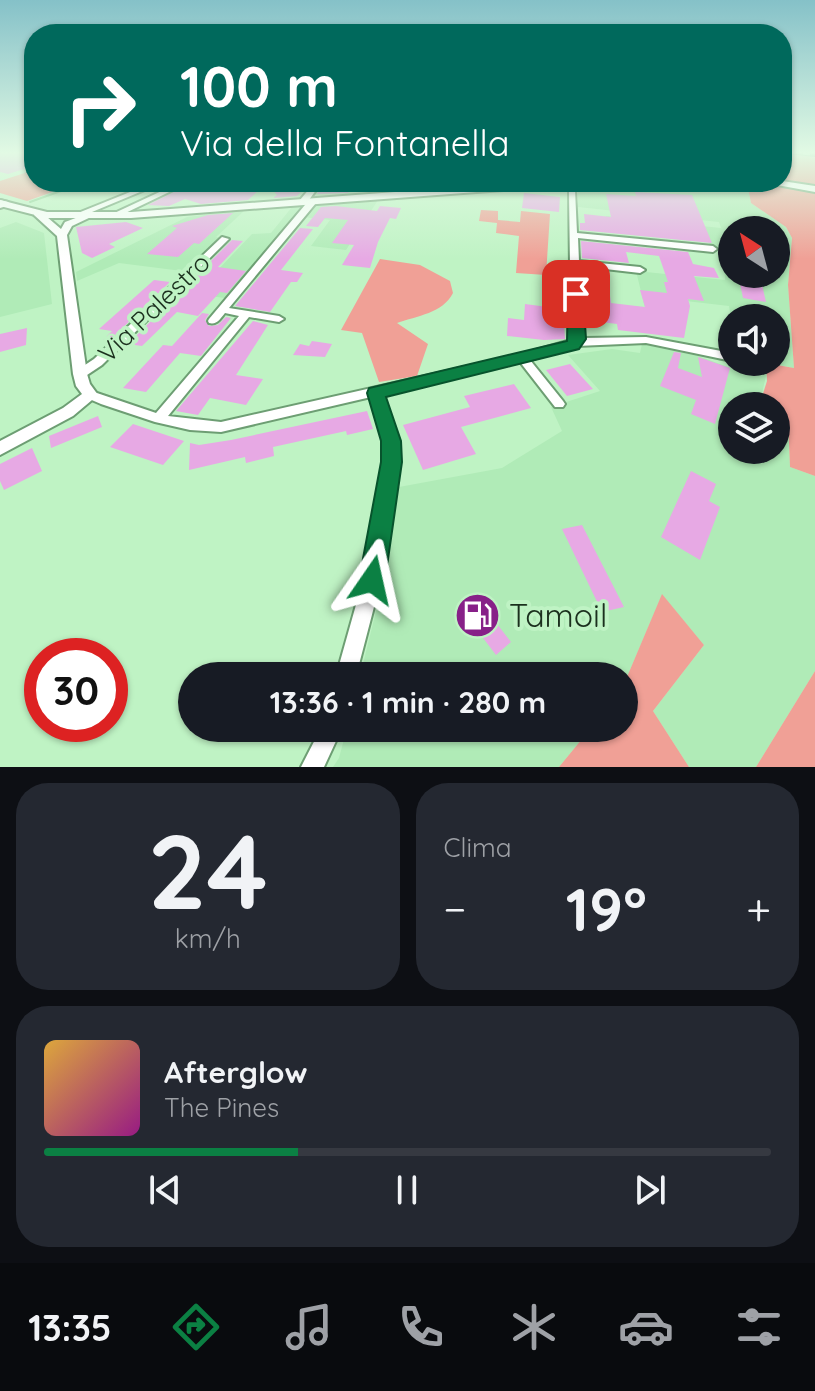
<!DOCTYPE html>
<html lang="it">
<meta charset="utf-8">
<style>
:root{--surface:#171b24;--page:#242831;--text:#f1f3f6;--muted:#9ea1a6;--line:#363941;--accent:#0b8043}
body{margin:0;font-family:Quicksand,sans-serif;background:var(--page);color:var(--text);height:100vh;display:flex;flex-direction:column;font-size:30px;white-space:nowrap}
*{box-sizing:border-box;margin:0}
p{font-size:26px;color:var(--muted)}
.icon{flex:none;width:44px;height:44px;fill:none;stroke:currentColor;stroke-width:2;stroke-linecap:round;stroke-linejoin:round}
.map{position:relative;height:767px;overflow:hidden}
.side{display:flex;flex-direction:column;gap:16px;padding:16px;background:#0d0f14;flex:1}
.side>*{flex:none}
.guide{position:absolute;left:24px;top:24px;width:768px;height:168px;border-radius:32px;box-shadow:0 2px 6px #0004;background:#00695c;color:#fff;overflow:hidden}
.needle{width:52px;rotate:324deg}
.tools{position:absolute;left:718px;top:216px;display:grid;gap:16px}
.tools a{display:grid;place-items:center;width:72px;height:72px;border-radius:50%;background:var(--surface);box-shadow:0 2px 6px #0004;font-size:40px}
.speed{position:absolute;left:24px;top:638px;display:flex;gap:16px;font-size:40px;font-weight:700;text-align:center}
.speed>*{display:grid;place-content:center;width:104px;height:104px;border-radius:50%;background:var(--surface);box-shadow:0 2px 6px #0004;line-height:1}
.speed .limit{border:12px solid #d22;background:#fff;color:#111}
.pin{position:absolute;display:grid;place-items:center;width:68px;height:68px;color:#fff;margin:-34px;border-radius:16px;box-shadow:0 4px 12px #0006}
.me{position:absolute;width:88px;margin:-44px;rotate:11deg;stroke-linejoin:round;filter:drop-shadow(0 0 6px #0008)}
.turn{display:flex;align-items:center;gap:28px;height:168px;padding:0 24px;font-size:36px}
.turn .icon{width:104px;height:104px;stroke-width:2.5}
.turn b{display:block;font-size:56px;line-height:68px}
.big{font-size:60px;font-weight:700;line-height:1.1}
.side .tile{flex:1;display:flex;flex-direction:column;justify-content:center;gap:12px;min-width:0;padding:0 28px;border-radius:32px;background:var(--page)}
.side .dial{align-items:center;gap:0}
.dial b{font-size:104px;line-height:1}
.song{display:flex;align-items:center;gap:24px}
.cover{width:96px;height:96px;border-radius:12px;background:linear-gradient(135deg,hsl(40 70% 55%),hsl(310 70% 35%))}
.played{height:8px;border-radius:4px;background:linear-gradient(90deg,var(--accent) 35%,var(--line) 35%)}
.keys{display:flex;justify-content:space-around;direction:ltr}
.heat{display:flex;justify-content:space-between;align-items:center;font-size:44px;direction:ltr}
.side .tiles{flex:1;display:grid;gap:16px;grid-template-columns:1fr 1fr}
.tile:last-child{grid-column:span 2}
.trip{position:absolute;left:178px;top:662px;width:460px;height:80px;border-radius:40px;background:var(--surface);box-shadow:0 2px 6px #0004;font-weight:700;line-height:80px;text-align:center}
.menu{display:flex;height:128px;justify-content:space-around;align-items:center;background:#090b0e;color:var(--muted)}
.menu .icon{width:56px;height:56px}
.menu .active{color:var(--accent)}
.menu b{font-size:36px;color:var(--text)}
.map>svg:first-child{display:block}
.built{fill:#b0ebb7;fill-rule:evenodd}
.green{fill:#f0a096}
.lines{fill:none;stroke-linecap:round;stroke-linejoin:round}
.stream{stroke:#91d499;stroke-width:2}
.building{fill:#e7a9e4}
.minor-casing{stroke:#6d9e73;stroke-width:4}
.tertiary-casing{stroke:#6d9e73;stroke-width:4}
.primary-casing{stroke:#6d9e73;stroke-width:4}
.trunk-casing{stroke:#6d9e73;stroke-width:4}
.minor{fill:#fff;fill-rule:evenodd}
.tertiary{fill:#fff;fill-rule:evenodd}
.primary{fill:#fff;fill-rule:evenodd}
.trunk{fill:#fff;fill-rule:evenodd}
.rail-casing{stroke:#4a684d;stroke-width:4}
.rail{stroke:#bff3c4;stroke-width:2;stroke-dasharray:7;stroke-linecap:butt}
.route{fill:#0b8043;stroke:#07532c;stroke-width:2}
.labels{text-anchor:middle;stroke-width:8;stroke-linejoin:round;paint-order:stroke}
.street-label{font-size:26px;fill:#1b301e;stroke:#bff3c4}
.near-poi-label{font-size:32px;fill:#1b301e;stroke:#bff3c4;text-anchor:start}
</style>
<div class="map">
<svg width="815" height="767" viewBox="0 0 815 767">
<rect width="100%" height="100%" fill="#bff3c4"/>
<!-- built -->
<path class="built" d="M643,182h63l42,6 3,15 35,24 6,11 -4,47 6,83 -30,-6h12v-44h-44v7l-3,-19 -69,-8 -13,18 -11,-45 89,9 -1,-28 -12,-2 -6,-13 -99,-10 -1,-11 115,12 -2,-6 -141,-15v-16l5,-4zM732,230h44v44h-44z
M378,200l-32,50 -35,-4 19,-26 -27,-3 -71,82 -37,-5 57,-60 19,-1 21,-26z
M245,210l-29,27 9,2 -35,33 -71,-9 -42,18 -1,-9 111,-55z
M16,222l28,11 8,71 -52,13v-89z
M642,344l56,12 30,11 2,-3 37,8 -8,34h-27v44h44v-35l12,4 2,48 25,9v195l-59,96h-67l-36,-56 51,-66 -42,-50 -38,89v-8h-264l24,-97 15,-92 103,-19 60,-37 -11,-24 49,-16 -32,-36 44,-6 28,4z
M347,728h244l-32,39h-226l6,-9z"/>
<!-- green -->
<path class="green" d="M782,152l33,1v323l-25,-9 -2,-48 -12,-4v-9h-17l8,-25 -1,-18 28,5 -6,-83 4,-47 -6,-11 -35,-24 -3,-15 -17,-3 1,-3h50z
M34,170v12h47l-54,19 -27,-8v-12z
M481,210l17,1v9l22,2 1,-11 29,3 -4,61 -30,-2 3,-37 -23,-3 1,-10 -18,-2z
M380,259l40,6 30,16 3,12c-10,20 -36,23 -56,30l31,21 -11,32 -38,6 -17,-49 -21,-3z
M662,594l42,51 -51,66 36,56h-130l32,-39h33v-44z
M815,671v96h-59z"/>
<g class="lines">
<!-- stream -->
<path class="stream" d="M30,202l56,-20"/>
</g>
<!-- building -->
<path class="building" d="M0,152h34v14l-26,8 -8,-2z
M193,182h39l27,8 -11,10 -47,4 -16,-5 -16,7 -21,-1z
M293,182h18l-14,14 -24,2 4,-3 -6,-7 8,-4 14,1z
M325,182h32l-9,11 -31,1z
M635,192l57,3 20,48 -132,-13v-7h5l-1,-9 27,3 -5,-23 30,2z
M524,193l36,4 -1,15 -37,-4z
M336,206l41,5 3,-5 21,2 -5,11 -6,-1 -12,24 -8,26 -28,-3 12,-20 -22,-2 16,-23 -23,-2 -7,9 -12,-1 15,-19z
M233,213l-34,31 -5,-1 -16,14 -31,-3 30,-26 -5,-2 36,-11z
M126,222l17,6 -34,16 6,3 -23,11 -10,-5 -6,-26z
M300,228l13,1 -32,41 22,3 -6,9h-6l-21,30 -35,-6z
M232,240l11,1 -25,26 28,4 -19,22 -7,-1 -22,24 -21,-4 -35,34 -14,-2z
M581,241l107,11 5,12 21,4 5,10 -25,-2 10,25 -16,-2 2,7 -6,32 -66,-8 -1,-6 -31,-4v-35l23,3 2,15 34,4 -5,-17 27,3 -3,-11h4l-9,-26 -33,-4 3,11 -47,-5z
M738,274l22,2 6,26 -23,-4z
M154,280l16,2 -61,59 -6,-1 9,-9 -13,-2z
M525,304l38,5 2,30 -21,1 -37,-4 1,-18 16,2z
M202,313l7,1 -4,6 4,6 9,-1 8,-8 5,1 -30,38 -21,-3 -34,39 -23,-4 40,-43 9,1z
M253,321l15,4 -32,50 27,4 -17,26 -36,-7 -12,17 -22,-4z
M27,328l-1,17 -26,7v-18z
M312,341l20,3 -7,13 -32,-2 7,-11 9,2z
M674,352l7,1 -3,15 24,9 -4,-20 32,11 -15,56 -24,-10 5,-14 -36,-14z
M570,364l23,25 -26,7 -21,-26z
M514,384l17,24 -70,19 15,27 -53,16 -20,-45 67,-18 -6,-11z
M367,411l6,18 -26,6 -1,-4 -73,16 1,9 -28,7 -1,-6 -56,13 1,-27 9,2 32,-5z
M98,416l4,11 -51,21 -2,-12z
M133,424l51,17 -21,24 -53,-18z
M32,448l10,23 -38,19 -4,-9v-17z
M691,471l25,13 -7,17 11,6 -20,53 -39,-23z
M582,525l42,82 -22,5 -40,-83z
M484,597l11,14 -5,4 21,27 -15,13 -22,-29 -7,5 -10,-14z"/>
<g class="lines">
<defs>
<path id="minor" d="M155,182h9l-84,35 -7,-2z
M181,182h9l-75,36 -7,-2z
M315,182h7l-16,22h-6v-4z
M559,182h7l9,8 2,43 136,13 4,3 -4,3 -135,-14 1,23 61,6 5,3 -5,3 -61,-7 3,72 64,-1 86,16v8l-86,-18 -69,3 -47,14 33,41 2,3 -2,3h-8l-35,-45 -137,32 15,47 -2,45 -15,94 -25,96h-20l27,-96 19,-94 2,-45 -13,-44 -150,35 -31,-2 -35,-8 -54,-18 -14,-6 -2,-3 6,-4 65,22 83,-97 -14,-3c-5,6 -8,12 -16,10l-1,-2 1,-2 101,-120h3l4,2 -1,2 -87,105 50,8 5,3 -5,3 -30,-5 -81,99 53,6 301,-68 49,-14 -2,-149z
M222,237l7,2 -127,126 -18,12h-8l-2,-3 2,-3 18,-12z
M745,362h22l6,4 -6,4 -20,-5z
M321,728h21l-18,39h-23z"/>
<path id="tertiary" d="M34,211h6l21,18 4,-7 24,-9 4,3 -21,10 -5,9 20,139 3,10 8,11 -25,21 -73,39v-14l63,-33 19,-14 -6,-8 -3,-12 -16,-138 -23,-21z"/>
<path id="primary" d="M782,181l33,5v6l-54,-10z
M527,182h46l-5,3 -437,33h-84l-47,-12v-6l47,12h84z"/>
<path id="trunk" d="M0,200l8,2 2,3 -10,3z"/>
</defs>
<!-- minor casing -->
<use href="#minor" class="minor-casing"/>
<!-- tertiary casing -->
<use href="#tertiary" class="tertiary-casing"/>
<!-- primary casing -->
<use href="#primary" class="primary-casing"/>
<!-- trunk casing -->
<use href="#trunk" class="trunk-casing"/>
<!-- minor -->
<use href="#minor" class="minor"/>
<!-- tertiary -->
<use href="#tertiary" class="tertiary"/>
<!-- primary -->
<use href="#primary" class="primary"/>
<!-- trunk -->
<use href="#trunk" class="trunk"/>
<defs>
<path id="rail" d="M789,152l26,3"/>
</defs>
<!-- rail casing -->
<use href="#rail" class="rail-casing"/>
<!-- rail -->
<use href="#rail" class="rail"/>
</g>
<!-- sky -->
<linearGradient id="sky" x2="0" y2="1"><stop stop-color="#85c1c8"/><stop offset="0.59" stop-color="#e2fae4"/><stop offset="1" stop-color="#e2fae4" stop-opacity="0"/></linearGradient>
<rect width="815" height="259" fill="url(#sky)"/>
<!-- route -->
<path class="route" d="M576,290l7,4 3,45 -7,10 -193,48 15,44 1,21 -17,118 -4,9 -9,4 -9,-4 -4,-9 22,-118v-21l-14,-48 2,-5 198,-47 1,-47z"/>
<!-- icons -->
<defs>
<symbol id="fuel-disc" viewBox="-11 -11 22 22"><circle r="9.5" fill="#872088" stroke="#bff3c4"/><path d="M-5.5-6h7V0h2V4h1.3V-2.5L3-4.5l.8-.8L6-3V5H2.5V1h-1V6h-7ZM-4.2-4.7v3.2H.2V-4.7Z" fill="#fff"/></symbol>
</defs>
<g fill-rule="evenodd">
<use href="#fuel-disc" x="452" y="590" width="51" height="51"/>
</g>
<g class="labels">
<!-- street labels -->
<g class="street-label">
<text transform="translate(154 308) rotate(-44)" y="9">Via Palestro</text>
</g>
<!-- near-poi labels -->
<g class="near-poi-label">
<text x="509" y="627">Tamoil</text>
</g>
</g>
</svg>
<div class="tools">
<a><svg class="needle" viewBox="-14 -14 28 28"><path d="M0-13l5 13h-10z" fill="#e53935"/><path d="M0 13l5-13h-10z" fill="#9ea1a6"/></svg></a>
<a><svg class="icon" aria-label="sound" viewBox="0 0 24 24"><path d="M4 9h4l5-4v14l-5-4H4zM17 9q2 3 0 6"/></svg></a>
<a><svg class="icon" aria-label="layers" viewBox="0 0 24 24"><path d="M12 4l9 5-9 5-9-5zM3 14l9 5 9-5"/></svg></a>
</div>
<div class="speed"><div class="limit">30</div></div>
<div class="pin" style="left:576px;top:294px;background:#d93025"><svg class="icon" aria-label="arrive" viewBox="0 0 24 24"><path d="M6 21V4h12l-3 4 3 4H6"/></svg></div>
<svg class="me" style="left:372px;top:580px" viewBox="-20 -20 40 40"><path d="M0-17L14 15 0 8-14 15z" fill="#0b8043" stroke="#fff" stroke-width="4"/></svg>
<div class="trip">13:36 · 1 min · 280 m</div>
<div class="guide">
<div class="turn"><svg class="icon" aria-label="right" viewBox="0 0 24 24"><path d="M7 20v-9h11M14 6l5 5-5 5"/></svg><div><b>100 m</b>Via della Fontanella</div></div>
</div>
</div>
<section class="side">
<div class="tiles">
<div class="tile dial"><b>24</b><p>km/h</p></div>
<div class="tile"><p>Clima</p>
<div class="heat"><a>−</a><b class="big">19°</b><a>+</a></div>
</div>
<div class="tile">
<div class="song"><i class="cover"></i><div><b>Afterglow</b><p>The Pines</p></div></div>
<div class="played"></div>
<div class="keys"><svg class="icon" aria-label="previous" viewBox="0 0 24 24"><path d="M18 5L8 12l10 7zM5 5v14"/></svg><svg class="icon" aria-label="pause" viewBox="0 0 24 24"><path d="M8 5v14M16 5v14"/></svg><svg class="icon" aria-label="next" viewBox="0 0 24 24"><path d="M6 5l10 7-10 7zM19 5v14"/></svg></div>
</div>
</div>
</section>
<nav class="menu">
<b>13:35</b>
<svg class="icon active" aria-label="directions" viewBox="0 0 24 24"><path d="M12 3l9 9-9 9-9-9zM9 14v-3h6M13 9l2 2-2 2"/></svg>
<svg class="icon" aria-label="music" viewBox="0 0 24 24"><path d="M9 18V5l10-2v13"/><circle cx="6" cy="18" r="3"/><circle cx="16" cy="16" r="3"/></svg>
<svg class="icon" aria-label="phone" viewBox="0 0 24 24"><path d="M5 4h4l2 5-3 2q2 4 5 5l2-3 5 2v4C11 20 4 13 5 4z"/></svg>
<svg class="icon" aria-label="climate" viewBox="0 0 24 24"><path d="M12 3v18M4 7l16 10M4 17L20 7"/></svg>
<svg class="icon" aria-label="car" viewBox="0 0 24 24"><path d="M5 17H2v-5l4-1 3-4h7l3 4 3 1v5h-3M9 17h6M6 11h13"/><circle cx="7" cy="17" r="2"/><circle cx="17" cy="17" r="2"/></svg>
<svg class="icon" aria-label="filters" viewBox="0 0 24 24"><path d="M4 7h16M4 17h16"/><circle cx="9" cy="7" r="2"/><circle cx="15" cy="17" r="2"/></svg>
</nav>
